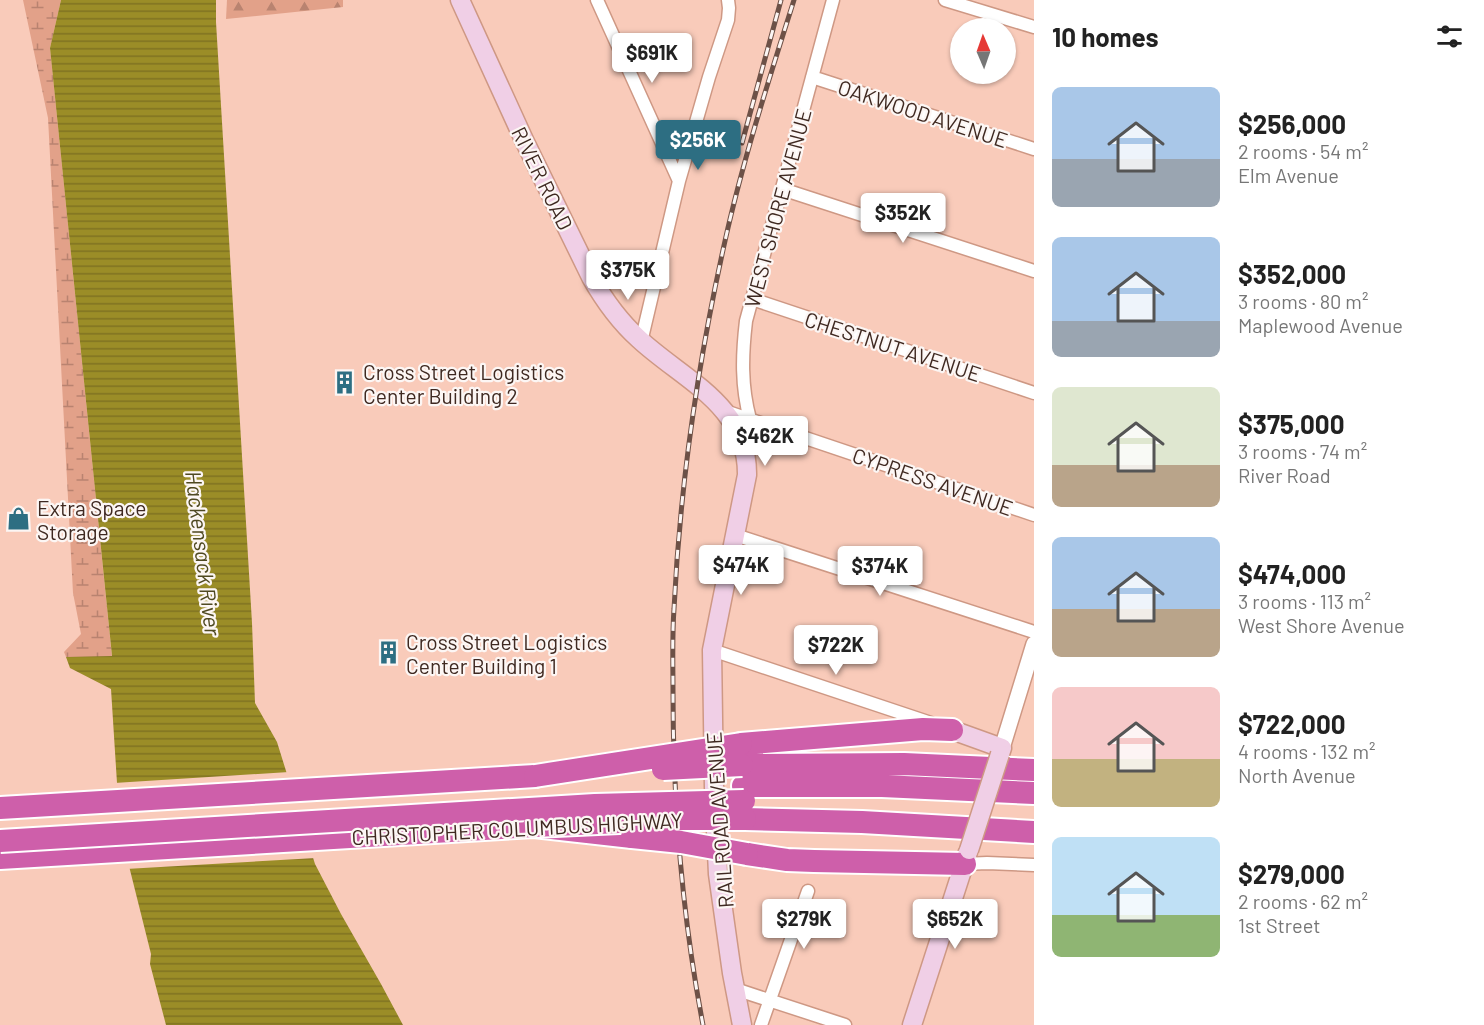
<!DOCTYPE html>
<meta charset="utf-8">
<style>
:root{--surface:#fff;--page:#f6f6f6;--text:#222;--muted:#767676;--accent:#2d6e82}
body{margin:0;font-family:Barlow,sans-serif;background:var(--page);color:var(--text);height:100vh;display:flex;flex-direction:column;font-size:22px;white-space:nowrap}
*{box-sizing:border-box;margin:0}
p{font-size:20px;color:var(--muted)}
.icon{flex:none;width:33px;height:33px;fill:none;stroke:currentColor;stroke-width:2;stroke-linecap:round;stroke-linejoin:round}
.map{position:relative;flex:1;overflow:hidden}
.drawer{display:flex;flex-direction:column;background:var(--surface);width:450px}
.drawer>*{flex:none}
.needle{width:39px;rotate:358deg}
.controls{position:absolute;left:950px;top:18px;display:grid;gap:12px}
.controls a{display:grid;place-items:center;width:66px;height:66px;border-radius:50%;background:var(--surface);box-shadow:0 2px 4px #0004;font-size:30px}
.price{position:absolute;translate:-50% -51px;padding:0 14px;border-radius:6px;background:#fff;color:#222;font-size:20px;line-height:39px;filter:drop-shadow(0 2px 3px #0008)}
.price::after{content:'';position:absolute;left:50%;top:36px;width:18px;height:14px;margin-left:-9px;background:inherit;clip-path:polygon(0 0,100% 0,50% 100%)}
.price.active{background:var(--accent);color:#fff}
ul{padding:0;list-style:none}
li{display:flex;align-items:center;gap:18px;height:150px;padding:0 18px}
li span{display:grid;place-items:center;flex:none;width:168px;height:120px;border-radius:9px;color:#555}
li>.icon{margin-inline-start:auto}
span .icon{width:72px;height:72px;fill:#fffc;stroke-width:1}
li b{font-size:26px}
h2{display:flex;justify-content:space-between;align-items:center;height:72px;padding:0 18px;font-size:26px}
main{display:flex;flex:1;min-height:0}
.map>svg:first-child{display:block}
</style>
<main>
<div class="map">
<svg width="1034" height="1025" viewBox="0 0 1034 1025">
<defs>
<pattern id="forest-firs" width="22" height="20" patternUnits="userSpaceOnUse" patternTransform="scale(1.5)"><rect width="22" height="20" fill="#e2a189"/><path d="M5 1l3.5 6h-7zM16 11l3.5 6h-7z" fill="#b98370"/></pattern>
<pattern id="wetland-marsh" width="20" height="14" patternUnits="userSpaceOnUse" patternTransform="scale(1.5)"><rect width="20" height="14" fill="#e2a189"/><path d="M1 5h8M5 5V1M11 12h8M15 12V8" fill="none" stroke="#b98370"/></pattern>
<pattern id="water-rules" width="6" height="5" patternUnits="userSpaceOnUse" patternTransform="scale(1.5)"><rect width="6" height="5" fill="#9b8d27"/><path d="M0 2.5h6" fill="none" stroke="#807321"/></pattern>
</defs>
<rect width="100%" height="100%" fill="#f9cbba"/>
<path fill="url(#forest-firs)" d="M227,0H343V7L226,19Z"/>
<path fill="url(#wetland-marsh)" d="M23,0H61L50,48L112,657H66L64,652L81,634L73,593L48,118Z"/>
<path fill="url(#water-rules)" d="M61,0H216V22L252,623L255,703L277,742L315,864L341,914L381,984L403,1025H166L150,964L151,954L120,830L111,689L70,668L66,657L112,656L50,48Z"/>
<path fill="#f9cbba" d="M289,772L316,858L126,869L117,830L114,783Z"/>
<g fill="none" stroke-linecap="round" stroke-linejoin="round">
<defs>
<path id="minor" d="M597,0L679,181
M945,0L1034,27
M812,77L1034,149
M782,189L1034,271
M752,299L1034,393
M641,342L679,181L709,77L728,20L729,8L728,0
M725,411L1034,515
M750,419C741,386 742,355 746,321L833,0
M735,535L1034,632
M712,650L931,723
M965,864L987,863L1034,865
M735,989L845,1025
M761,1025L808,891"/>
<path id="tertiary" d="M1002,748L1034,644"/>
<path id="secondary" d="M460,0L524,140L591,277C604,300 619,321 639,339C683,380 748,405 747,475L712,650L714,787L718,874L732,973L742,1025
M952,730L1002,748L1000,754
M912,1025L968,852"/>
<path id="motorway" d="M741,744L923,729L952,730
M742,765L904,764L1034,770
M743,786H882L1034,793
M0,808L535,776
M745,819L862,822L1034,832
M747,854L787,860L814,861L965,864
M0,858L534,826L632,837"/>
</defs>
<use href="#minor" stroke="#ce9884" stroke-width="15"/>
<use href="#tertiary" stroke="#ce9884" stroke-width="18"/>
<use href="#secondary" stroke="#ce9884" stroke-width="21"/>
<use href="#motorway" stroke="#fff" stroke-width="26"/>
<use href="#minor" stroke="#fff" stroke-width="12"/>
<use href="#tertiary" stroke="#fff" stroke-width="15"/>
<use href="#secondary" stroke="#f0cfe6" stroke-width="18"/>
<use href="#motorway" stroke="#ce5faa" stroke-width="22"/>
<defs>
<path id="rail" d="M742,143L781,0
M703,1025C682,915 673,804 673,692C673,664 672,636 674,609C680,485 698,362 725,241C743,160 769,79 794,0"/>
</defs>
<use href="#rail" stroke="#6d5147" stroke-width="5"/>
<use href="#rail" stroke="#fcf6f4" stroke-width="3" stroke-dasharray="9" stroke-linecap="butt"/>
<defs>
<path id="secondary-bridge" d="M969,850L1000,754"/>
<path id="motorway-bridge" d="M663,769L742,765
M535,776L741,744
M534,826L683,819H745
M632,837L681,842L747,854
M0,841L595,805L744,801"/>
</defs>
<use href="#secondary-bridge" stroke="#ce9884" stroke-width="21" stroke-linecap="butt"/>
<use href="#motorway-bridge" stroke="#fff" stroke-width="26" stroke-linecap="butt"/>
<use href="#secondary-bridge" stroke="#f0cfe6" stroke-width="18"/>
<use href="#motorway-bridge" stroke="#ce5faa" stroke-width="22"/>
</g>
<defs>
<symbol id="building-bare" viewBox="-9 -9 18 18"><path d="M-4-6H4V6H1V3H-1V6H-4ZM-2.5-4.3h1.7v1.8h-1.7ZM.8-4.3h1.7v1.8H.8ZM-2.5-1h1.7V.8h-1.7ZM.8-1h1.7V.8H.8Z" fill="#2d6e82" stroke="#fcf6f4" stroke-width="2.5" paint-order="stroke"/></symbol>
<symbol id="shop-bare" viewBox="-9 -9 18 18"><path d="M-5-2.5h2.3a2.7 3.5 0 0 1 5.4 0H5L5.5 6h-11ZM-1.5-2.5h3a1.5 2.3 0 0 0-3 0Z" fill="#2d6e82" stroke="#fcf6f4" stroke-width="2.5" paint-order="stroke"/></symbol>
</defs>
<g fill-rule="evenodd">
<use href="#building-bare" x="328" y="366" width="33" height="33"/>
<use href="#shop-bare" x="2" y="502" width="33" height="33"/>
<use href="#building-bare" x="372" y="636" width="33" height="33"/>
</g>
<g text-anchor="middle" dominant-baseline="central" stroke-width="4.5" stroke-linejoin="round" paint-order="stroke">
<g font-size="21" fill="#3f2921" stroke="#fcf6f4">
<text transform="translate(923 113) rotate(18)">OAKWOOD AVENUE</text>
<text transform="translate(543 178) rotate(64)">RIVER ROAD</text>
<text transform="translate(777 208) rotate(-75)">WEST SHORE AVENUE</text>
<text transform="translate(893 346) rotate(18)">CHESTNUT AVENUE</text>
<text transform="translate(933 481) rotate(19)">CYPRESS AVENUE</text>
<text transform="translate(719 820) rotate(-94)">RAILROAD AVENUE</text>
<text transform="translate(517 828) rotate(-3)">CHRISTOPHER COLUMBUS HIGHWAY</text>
</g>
<g font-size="21" fill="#3f2921" stroke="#fcf6f4" text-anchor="start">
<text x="363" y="371">Cross Street Logistics<tspan x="363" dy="24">Center Building 2</tspan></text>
<text x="37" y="507">Extra Space<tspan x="37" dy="24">Storage</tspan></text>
<text x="406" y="641">Cross Street Logistics<tspan x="406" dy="24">Center Building 1</tspan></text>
</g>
<g font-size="22" font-style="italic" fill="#4f4921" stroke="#fcf6f4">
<text transform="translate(204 553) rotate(83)">Hackensack River</text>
</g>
</g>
</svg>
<div class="controls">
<a><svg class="needle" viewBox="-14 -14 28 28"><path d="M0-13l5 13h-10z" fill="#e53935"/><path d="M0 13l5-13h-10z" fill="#767676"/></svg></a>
</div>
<b class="price" style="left:652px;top:84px">$691K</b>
<b class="price active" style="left:698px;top:171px">$256K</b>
<b class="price" style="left:903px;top:244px">$352K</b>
<b class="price" style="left:628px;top:301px">$375K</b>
<b class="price" style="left:765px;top:467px">$462K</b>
<b class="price" style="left:741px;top:596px">$474K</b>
<b class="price" style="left:880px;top:597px">$374K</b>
<b class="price" style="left:836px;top:676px">$722K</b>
<b class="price" style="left:804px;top:950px">$279K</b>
<b class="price" style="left:955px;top:950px">$652K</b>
</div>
<section class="drawer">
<h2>10 homes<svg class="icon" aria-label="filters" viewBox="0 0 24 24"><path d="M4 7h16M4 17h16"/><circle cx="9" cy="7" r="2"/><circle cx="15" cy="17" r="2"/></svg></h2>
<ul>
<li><span style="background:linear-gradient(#a9c7e8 60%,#9aa5b1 0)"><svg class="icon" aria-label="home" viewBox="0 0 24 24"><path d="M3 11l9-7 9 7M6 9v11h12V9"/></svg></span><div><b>$256,000</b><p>2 rooms · 54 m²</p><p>Elm Avenue</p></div></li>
<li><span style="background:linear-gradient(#a9c7e8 70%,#9aa5b1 0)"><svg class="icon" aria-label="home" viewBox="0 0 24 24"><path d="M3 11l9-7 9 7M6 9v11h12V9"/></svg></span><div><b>$352,000</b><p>3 rooms · 80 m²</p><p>Maplewood Avenue</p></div></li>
<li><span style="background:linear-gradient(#dfe7d0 65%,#b9a48a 0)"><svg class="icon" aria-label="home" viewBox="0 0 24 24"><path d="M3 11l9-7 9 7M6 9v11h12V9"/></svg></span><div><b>$375,000</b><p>3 rooms · 74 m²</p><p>River Road</p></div></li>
<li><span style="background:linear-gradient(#a9c7e8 60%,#b9a48a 0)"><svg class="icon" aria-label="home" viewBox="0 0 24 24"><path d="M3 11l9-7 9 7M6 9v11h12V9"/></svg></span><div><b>$474,000</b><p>3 rooms · 113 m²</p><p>West Shore Avenue</p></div></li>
<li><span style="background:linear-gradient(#f6c9c9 60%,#c2b280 0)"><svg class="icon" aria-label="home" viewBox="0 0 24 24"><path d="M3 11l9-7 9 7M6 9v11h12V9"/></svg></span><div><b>$722,000</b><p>4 rooms · 132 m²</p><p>North Avenue</p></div></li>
<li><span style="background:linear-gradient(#bfe0f5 65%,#8fb573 0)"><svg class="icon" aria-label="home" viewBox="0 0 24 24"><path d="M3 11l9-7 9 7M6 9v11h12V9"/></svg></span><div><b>$279,000</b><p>2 rooms · 62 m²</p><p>1st Street</p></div></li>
</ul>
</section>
</main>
